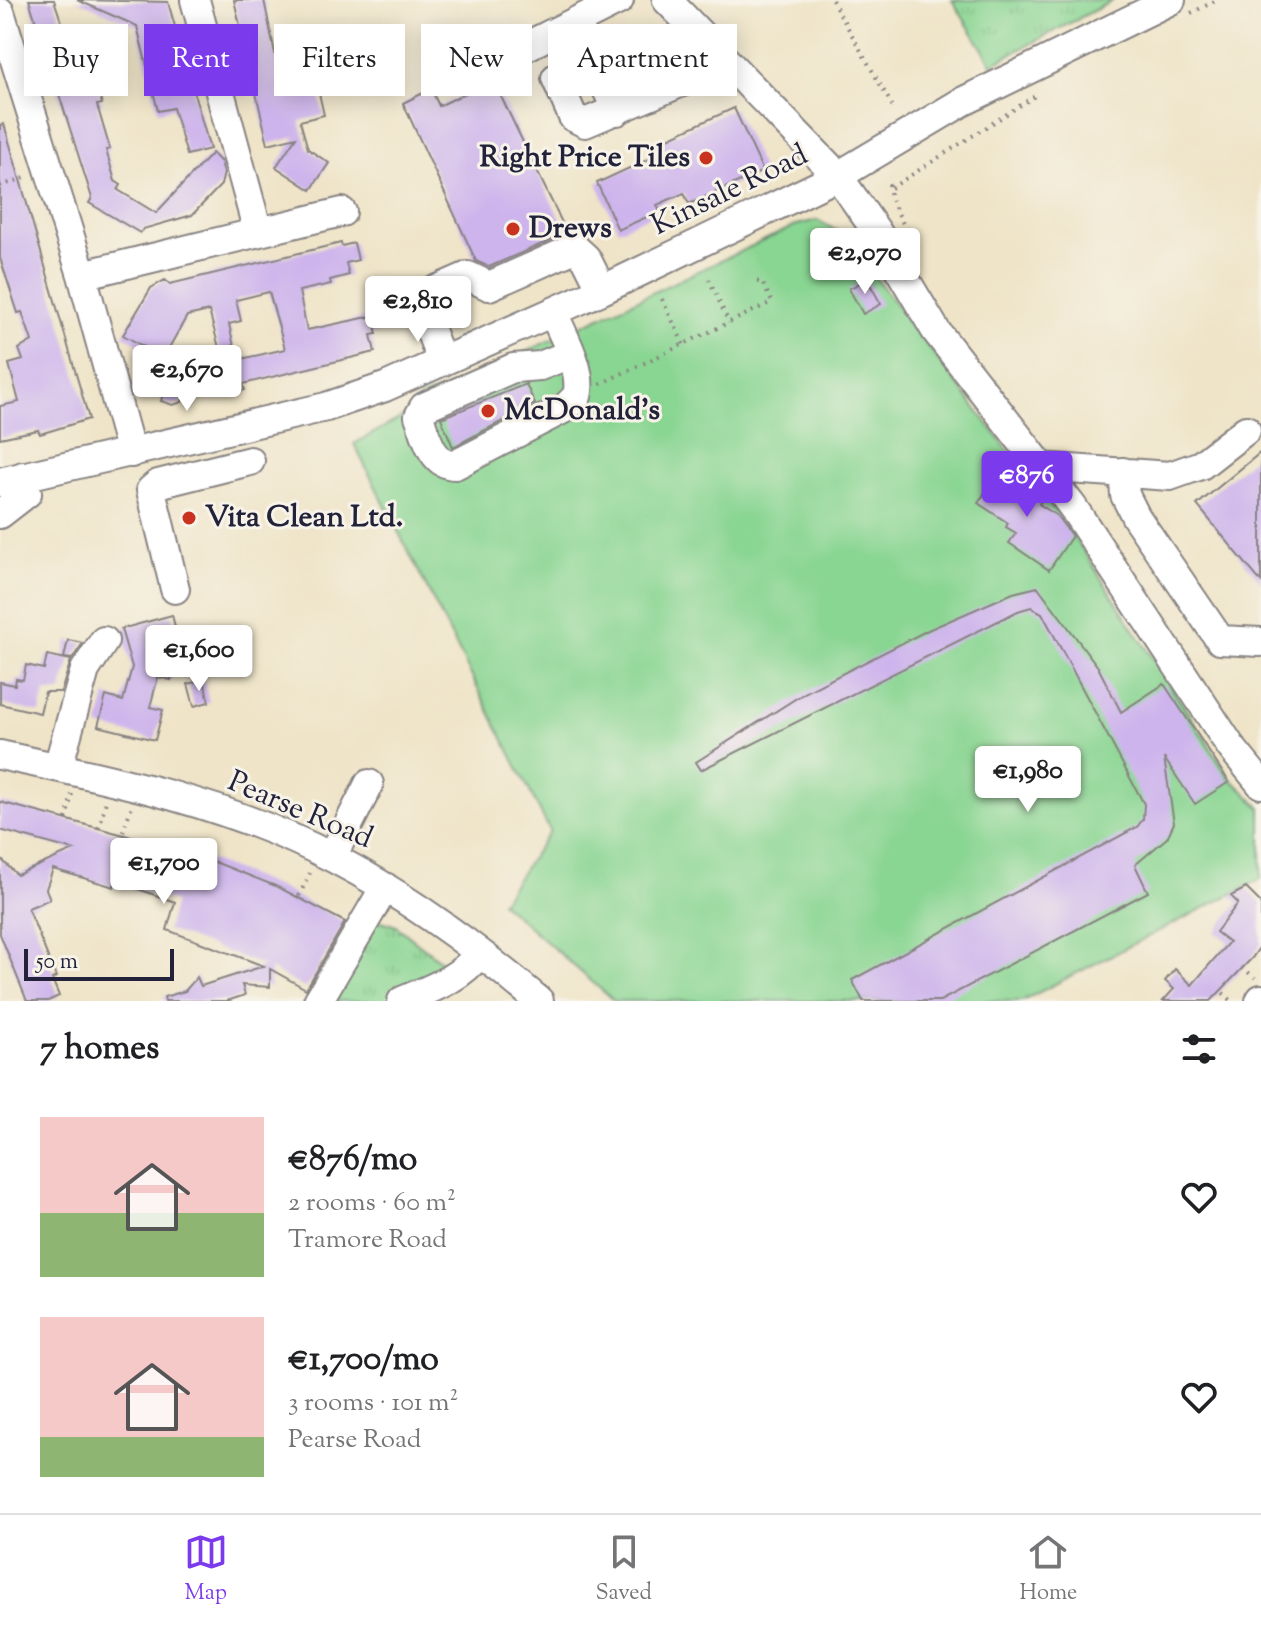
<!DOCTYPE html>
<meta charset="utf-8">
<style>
:root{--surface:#fff;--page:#f6f6f6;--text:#202124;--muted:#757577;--line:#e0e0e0;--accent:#7c3aed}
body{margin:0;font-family:"Sorts Mill Goudy",serif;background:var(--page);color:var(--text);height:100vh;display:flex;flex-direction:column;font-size:30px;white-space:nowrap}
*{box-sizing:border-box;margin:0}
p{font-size:26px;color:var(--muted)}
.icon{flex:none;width:44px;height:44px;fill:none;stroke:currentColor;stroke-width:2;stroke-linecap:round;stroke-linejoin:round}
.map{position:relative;height:1001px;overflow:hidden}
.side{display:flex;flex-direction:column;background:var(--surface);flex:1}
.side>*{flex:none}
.top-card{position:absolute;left:24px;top:24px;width:800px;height:72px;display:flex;gap:16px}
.scale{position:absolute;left:24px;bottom:20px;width:150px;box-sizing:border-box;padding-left:8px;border:4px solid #22223b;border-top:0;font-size:22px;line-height:28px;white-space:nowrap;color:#22223b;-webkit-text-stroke:6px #f7f3e8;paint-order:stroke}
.price{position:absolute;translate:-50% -68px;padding:0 18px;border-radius:8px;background:#fff;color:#222;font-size:26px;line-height:52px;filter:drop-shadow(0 2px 4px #0008)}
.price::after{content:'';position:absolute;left:50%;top:48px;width:24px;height:18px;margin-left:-12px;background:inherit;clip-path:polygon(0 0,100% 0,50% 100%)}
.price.active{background:var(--accent);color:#fff}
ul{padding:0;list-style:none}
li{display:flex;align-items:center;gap:24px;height:200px;padding:0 40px}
li span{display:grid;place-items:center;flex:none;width:224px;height:160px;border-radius:0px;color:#555}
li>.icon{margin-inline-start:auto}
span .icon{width:96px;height:96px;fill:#fffc;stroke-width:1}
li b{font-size:34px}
h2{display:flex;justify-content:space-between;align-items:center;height:96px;padding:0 40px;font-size:34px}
.pill{padding:0 28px;border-radius:0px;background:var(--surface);box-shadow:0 4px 20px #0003;font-size:28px;line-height:72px}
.pill.active{background:var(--accent);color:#fff}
.tabs{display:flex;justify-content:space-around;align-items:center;height:112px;border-top:2px solid var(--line);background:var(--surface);font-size:22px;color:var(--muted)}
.tabs a{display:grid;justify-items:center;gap:4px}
.tabs .active{color:var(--accent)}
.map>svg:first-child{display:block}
</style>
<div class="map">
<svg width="1261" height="1001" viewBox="0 0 1261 1001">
<defs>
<pattern id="grass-tufts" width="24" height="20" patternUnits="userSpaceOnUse" patternTransform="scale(2)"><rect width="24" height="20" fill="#89d592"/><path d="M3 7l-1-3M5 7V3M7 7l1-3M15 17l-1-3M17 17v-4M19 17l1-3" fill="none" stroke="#76b77f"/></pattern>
</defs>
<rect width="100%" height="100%" fill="#f7f3e8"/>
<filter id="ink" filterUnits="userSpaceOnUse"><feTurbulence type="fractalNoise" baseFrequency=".0125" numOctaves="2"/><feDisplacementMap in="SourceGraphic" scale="16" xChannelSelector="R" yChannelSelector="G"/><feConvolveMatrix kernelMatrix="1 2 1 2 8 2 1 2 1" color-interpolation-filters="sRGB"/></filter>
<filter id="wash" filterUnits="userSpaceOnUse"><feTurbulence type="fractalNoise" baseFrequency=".006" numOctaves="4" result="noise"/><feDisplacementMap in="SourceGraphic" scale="32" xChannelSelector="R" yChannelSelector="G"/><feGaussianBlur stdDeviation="1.8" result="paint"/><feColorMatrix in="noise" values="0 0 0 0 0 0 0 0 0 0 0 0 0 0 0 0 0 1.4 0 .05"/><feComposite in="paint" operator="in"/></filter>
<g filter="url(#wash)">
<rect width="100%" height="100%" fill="#efe4c8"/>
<path fill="url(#grass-tufts)" stroke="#567c66" stroke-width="2" d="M952,0H1114L992,64Z
M382,921L396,926L447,966L389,1001H324L374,923Z"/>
<path fill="#89d592" stroke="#567c66" stroke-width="2" d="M817,220L841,233L1074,536L1230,778L1261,808V879L1022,1001H614L501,902L550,831L354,444L404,416L421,396L448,388L797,225Z"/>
<g id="blocks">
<path fill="#cdb4ec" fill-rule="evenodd" d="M29,0H54L70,47L85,43L102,104L97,105L110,149L106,150L115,181L121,185L118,190L156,213L212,153L221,162L224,173L221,185L192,215L143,229L140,233L89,203L92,198Z
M77,0L168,2L210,149L187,155L173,108L158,111L137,26Z
M234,0H264L276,58L309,50L324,115L300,121L308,149L329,163L311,190L276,167L296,137L268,144Z
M493,80L567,233L489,267L476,261L403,103L431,89L439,106Z
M734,108L763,171L689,204L684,193L657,205L660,211L618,230L597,183L664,152L659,142Z
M4,124L89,419L40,434L38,430L0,438V406L19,402L9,364L23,360L19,349L32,341L22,312L18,313L0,258V125Z
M341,243L342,246L354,243L358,260L346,263L349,275L330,280L331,284L299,291L307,330L373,316L377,334L371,335L375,352L243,384L245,390L231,393L230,387L184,396L182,402L173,405L161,401L164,391L144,384L155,353L123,335L151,288L165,280L170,284ZM269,292L285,349L237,360L229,324L241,321L236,300ZM209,311L221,355L190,362L166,353L187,316Z
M867,279L881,304L863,314L849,289Z
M526,384L535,404L453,447L441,418Z
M1261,452V582L1197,505Z
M1001,469L1043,498L1039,504L1057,516L1072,536L1049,570L1009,543L1016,533L1006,527L1008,523L978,503Z
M1038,587L1098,667L1121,712L1164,684L1229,782L1195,804L1164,758L1174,823L1167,838L1135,865L1148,892L940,1001H863L852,980L1137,827L1143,819L1144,804L1042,613L1031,607L1018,611L701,770L696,762L806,692L928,630L1013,593Z
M172,615L180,646L171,680L158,677L150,707L163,710L155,740L98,726L106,696L123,701L132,667L121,629Z
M68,640L83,643L72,659L64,658Z
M47,655L71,660L61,692H45L40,713L0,704V682L15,685L16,679L23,680L26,665L44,669Z
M204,680L209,702L194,706L188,684Z
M0,802L192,853L278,887L345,922L306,989L270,969V987L242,985L245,995L227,1001H165L164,997L185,991L197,977L201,986L264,966L167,930L175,902L115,881L114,887L53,869L46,889L50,899L28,908L56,977L52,979L59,996L48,1001H27L0,934V858L17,875L74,850L0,830Z
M1246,888L1261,903V945L1252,958L1211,1001H1163L1174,989L1165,981L1175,969L1192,985L1229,942L1216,932L1238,903L1231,896Z"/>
</g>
</g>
<g filter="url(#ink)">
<use href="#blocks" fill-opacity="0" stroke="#888382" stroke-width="2"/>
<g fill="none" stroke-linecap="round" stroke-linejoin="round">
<defs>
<path id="minor" d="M195,0L258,232
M667,0L838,176L877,232L936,331L1072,506L1231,747L1261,784
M0,12L82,275L131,453
M576,23L617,111
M499,60L619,0
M556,78L573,117L585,123L694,77L717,54
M82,275L342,212
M553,312C563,336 584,371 577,396L565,408L455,465C431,465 426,434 419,416L424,407L513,368L540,366L570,354
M442,362L418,298L468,276L489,286L575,248L586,258L602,290
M1041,467L1170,476L1201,465L1246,430
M1123,472L1125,495L1136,517L1220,640L1261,642
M0,482L326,407L385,387L602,290L838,176L962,102L1171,0
M0,514L27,493L23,476
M175,589L151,490L158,484L250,461
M0,755C113,779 232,804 335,859C408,897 476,947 539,1001
M58,767L85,670L104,641
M332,857L369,784
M318,1001L385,887
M402,1001C430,989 460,979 479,954
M1260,1001L1261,999"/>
</defs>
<use href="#minor" stroke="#888382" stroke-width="32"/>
<path stroke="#888382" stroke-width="4" stroke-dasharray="2 6" stroke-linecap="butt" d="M832,0L893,107
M1191,13L1217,0
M889,184L891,199L906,230
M0,186L28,177
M891,188L1038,94
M709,279L729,323
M662,299L684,345
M600,384L772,302L762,282L752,281
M66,819L72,794
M99,828L106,801
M123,832L131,808
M299,896L310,873
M1242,967L1255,978
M1223,993L1232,1001"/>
<use href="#minor" stroke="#fff" stroke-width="28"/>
</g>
</g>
<g fill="#c8321e" stroke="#f7f3e8" stroke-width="3">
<circle cx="706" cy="158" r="8"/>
<circle cx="513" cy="229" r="8"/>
<circle cx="488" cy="411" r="8"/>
<circle cx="189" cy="518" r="8"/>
</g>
<g text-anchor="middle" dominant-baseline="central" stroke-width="6" stroke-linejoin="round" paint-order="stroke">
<g font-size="30" font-weight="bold" fill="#22223b" stroke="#f7f3e8" text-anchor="start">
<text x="690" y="158" text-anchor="end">Right Price Tiles</text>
<text x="529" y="229">Drews</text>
<text x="504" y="411">McDonald's</text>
<text x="205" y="518">Vita Clean Ltd.</text>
</g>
<g font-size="30" fill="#22223b" stroke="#f7f3e8">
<text transform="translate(730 191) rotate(-26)">Kinsale Road</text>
<text transform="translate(300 811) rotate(23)">Pearse Road</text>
</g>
</g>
</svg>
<div class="scale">50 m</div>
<b class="price" style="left:865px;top:296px">€2,070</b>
<b class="price" style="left:418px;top:344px">€2,810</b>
<b class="price" style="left:187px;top:413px">€2,670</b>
<b class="price active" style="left:1027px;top:519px">€876</b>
<b class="price" style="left:199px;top:693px">€1,600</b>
<b class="price" style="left:1028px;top:814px">€1,980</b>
<b class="price" style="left:164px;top:906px">€1,700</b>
<div class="top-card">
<a class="pill">Buy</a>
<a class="pill active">Rent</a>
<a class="pill">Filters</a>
<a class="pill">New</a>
<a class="pill">Apartment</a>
</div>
</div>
<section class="side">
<h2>7 homes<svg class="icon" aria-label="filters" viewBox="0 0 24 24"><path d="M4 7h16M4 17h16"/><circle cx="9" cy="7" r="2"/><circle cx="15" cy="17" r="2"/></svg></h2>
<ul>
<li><span style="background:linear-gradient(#f6c9c9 60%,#8fb573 0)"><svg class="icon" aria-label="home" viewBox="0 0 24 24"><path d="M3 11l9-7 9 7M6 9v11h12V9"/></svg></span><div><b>€876/mo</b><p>2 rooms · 60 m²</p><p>Tramore Road</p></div><svg class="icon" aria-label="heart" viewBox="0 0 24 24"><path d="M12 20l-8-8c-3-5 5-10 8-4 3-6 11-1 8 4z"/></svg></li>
<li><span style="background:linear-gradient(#f6c9c9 75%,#8fb573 0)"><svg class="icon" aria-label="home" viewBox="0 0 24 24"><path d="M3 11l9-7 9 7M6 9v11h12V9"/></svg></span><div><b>€1,700/mo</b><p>3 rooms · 101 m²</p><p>Pearse Road</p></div><svg class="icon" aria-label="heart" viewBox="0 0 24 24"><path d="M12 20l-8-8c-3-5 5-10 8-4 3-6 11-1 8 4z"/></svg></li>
</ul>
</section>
<nav class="tabs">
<a class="active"><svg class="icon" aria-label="map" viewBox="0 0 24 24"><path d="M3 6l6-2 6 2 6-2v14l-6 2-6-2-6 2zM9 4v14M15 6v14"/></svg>Map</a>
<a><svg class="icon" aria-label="saved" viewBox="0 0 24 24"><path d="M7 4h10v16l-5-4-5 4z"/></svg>Saved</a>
<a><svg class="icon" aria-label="home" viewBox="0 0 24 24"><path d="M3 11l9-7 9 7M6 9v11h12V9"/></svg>Home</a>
</nav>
